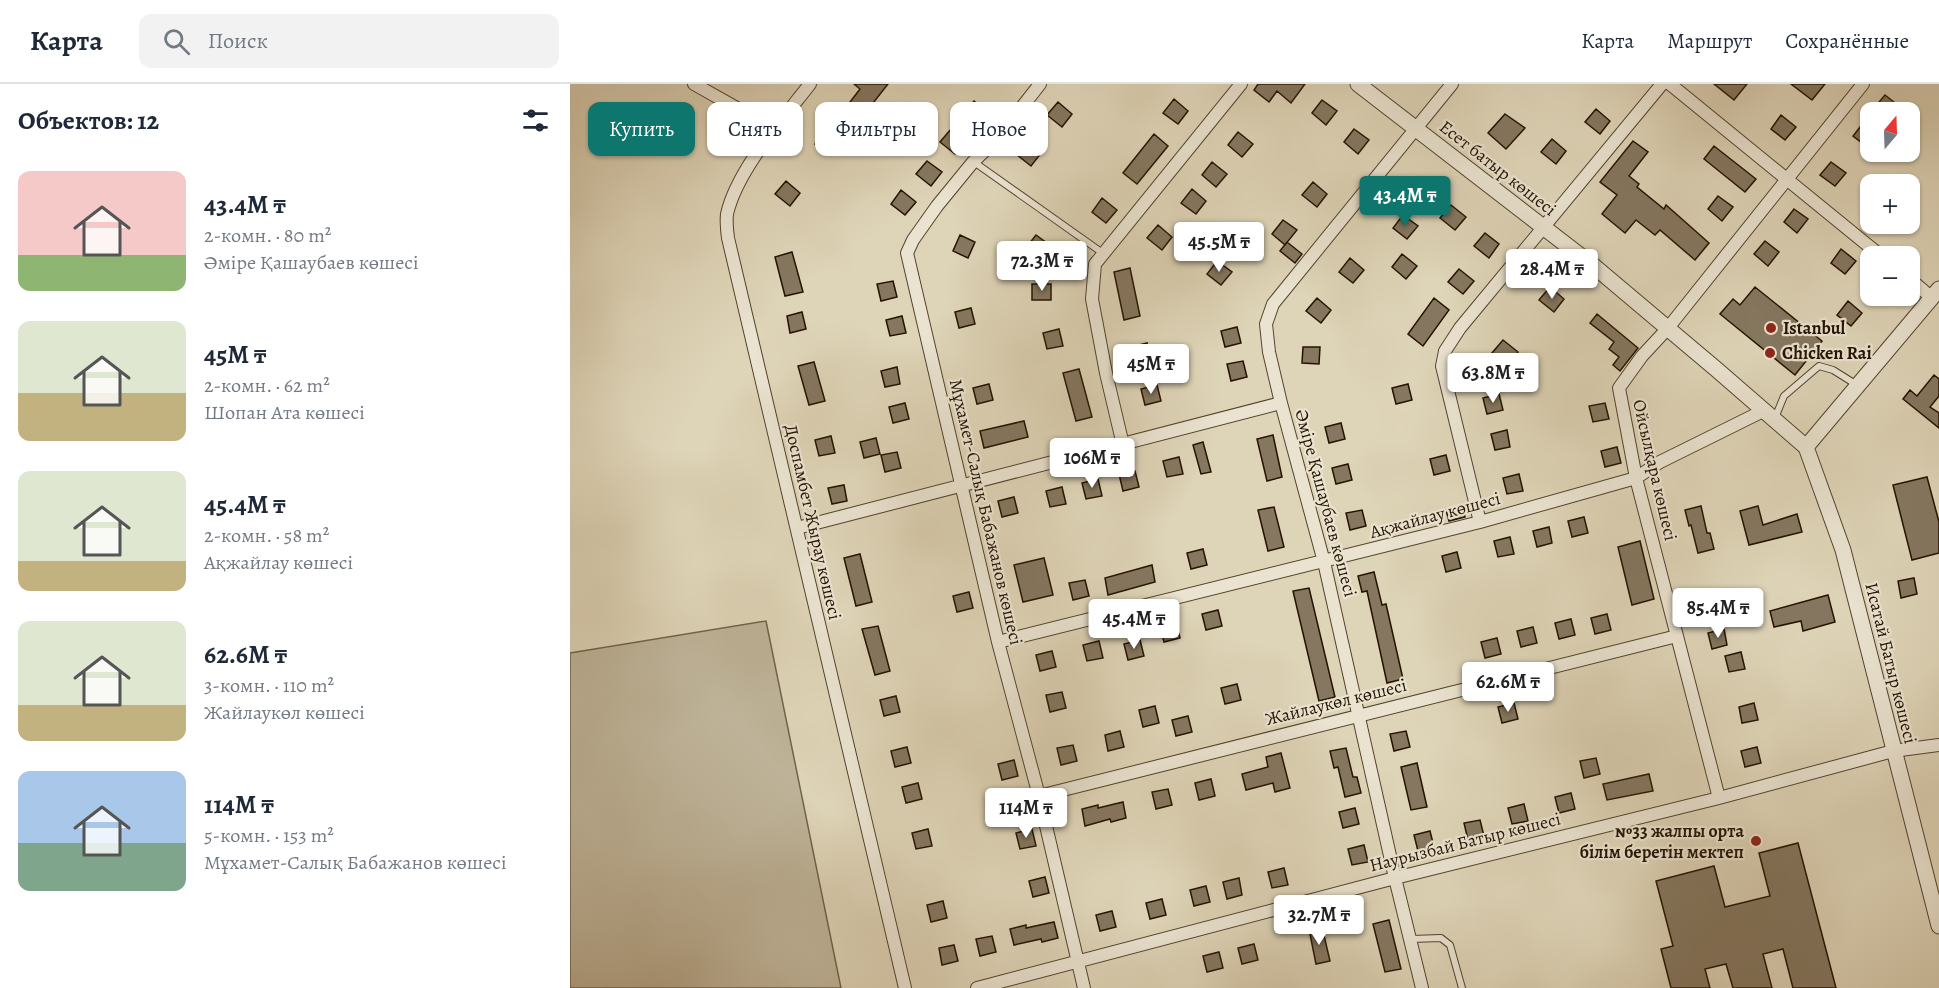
<!DOCTYPE html>
<html lang="ru">
<meta charset="utf-8">
<style>
:root{--surface:#fff;--page:#f2f2f3;--text:#1f2937;--muted:#747a83;--line:#e0e1e3;--accent:#0f766e}
body{margin:0;font-family:Alegreya,serif;background:var(--page);color:var(--text);height:100vh;display:flex;flex-direction:column;font-size:22px;white-space:nowrap}
*{box-sizing:border-box;margin:0}
p{font-size:20px;color:var(--muted)}
.icon{flex:none;width:33px;height:33px;fill:none;stroke:currentColor;stroke-width:2;stroke-linecap:round;stroke-linejoin:round}
.map{position:relative;flex:1;overflow:hidden}
.sheet{display:flex;flex-direction:column;background:var(--surface);width:570px}
.sheet>*{flex:none}
.top-card{position:absolute;left:18px;top:18px;width:570px;height:54px;display:flex;gap:12px}
.needle{width:39px;rotate:19deg}
.buttons{position:absolute;left:1290px;top:18px;display:grid;gap:12px}
.buttons a{display:grid;place-items:center;width:60px;height:60px;border-radius:12px;background:var(--surface);box-shadow:0 2px 4px #0004;font-size:30px}
.price{position:absolute;translate:-50% -51px;padding:0 14px;border-radius:6px;background:#fff;color:#222;font-size:20px;line-height:39px;filter:drop-shadow(0 2px 3px #0008)}
.price::after{content:'';position:absolute;left:50%;top:36px;width:18px;height:14px;margin-left:-9px;background:inherit;clip-path:polygon(0 0,100% 0,50% 100%)}
.price.current{background:var(--accent);color:#fff}
ul{padding:0;list-style:none}
li{display:flex;align-items:center;gap:18px;height:150px;padding:0 18px}
li span{display:grid;place-items:center;flex:none;width:168px;height:120px;border-radius:12px;color:#555}
li>.icon{margin-inline-start:auto}
span .icon{width:72px;height:72px;fill:#fffc;stroke-width:1}
li b{font-size:26px}
h2{display:flex;justify-content:space-between;align-items:center;height:72px;padding:0 18px;font-size:26px}
.tag{padding:0 21px;border-radius:12px;background:var(--surface);box-shadow:0 2px 4px #0004;font-size:21px;line-height:54px}
.tag.current{background:var(--accent);color:#fff}
header{display:flex;align-items:center;gap:36px;box-sizing:border-box;height:84px;padding:0 30px;background:var(--surface);border-bottom:2px solid var(--line)}
header strong{font-size:28px}
nav{display:flex;gap:33px;margin-inline-start:auto;font-size:21px}
.search{width:420px;height:54px;background:var(--page);display:flex;align-items:center;gap:15px;box-sizing:border-box;padding:0 21px;border-radius:12px;color:var(--muted);font-size:22px}
main{display:flex;flex:1;min-height:0}
.map>svg:first-child{display:block}
</style>
<header>
<strong>Карта</strong>
<div class="search"><svg class="icon" aria-label="search" viewBox="0 0 24 24"><circle cx="10" cy="10" r="6"/><path d="M15 15l6 6"/></svg>Поиск</div>
<nav><a>Карта</a><a>Маршрут</a><a>Сохранённые</a></nav>
</header>
<main>
<section class="sheet">
<h2>Объектов: 12<svg class="icon" aria-label="filters" viewBox="0 0 24 24"><path d="M4 7h16M4 17h16"/><circle cx="9" cy="7" r="2"/><circle cx="15" cy="17" r="2"/></svg></h2>
<ul>
<li><span style="background:linear-gradient(#f6c9c9 70%,#8fb573 0)"><svg class="icon" aria-label="home" viewBox="0 0 24 24"><path d="M3 11l9-7 9 7M6 9v11h12V9"/></svg></span><div><b>43.4M ₸</b><p>2-комн. · 80 m²</p><p>Әміре Қашаубаев көшесі</p></div></li>
<li><span style="background:linear-gradient(#dfe7d0 60%,#c2b280 0)"><svg class="icon" aria-label="home" viewBox="0 0 24 24"><path d="M3 11l9-7 9 7M6 9v11h12V9"/></svg></span><div><b>45M ₸</b><p>2-комн. · 62 m²</p><p>Шопан Ата көшесі</p></div></li>
<li><span style="background:linear-gradient(#dfe7d0 75%,#c2b280 0)"><svg class="icon" aria-label="home" viewBox="0 0 24 24"><path d="M3 11l9-7 9 7M6 9v11h12V9"/></svg></span><div><b>45.4M ₸</b><p>2-комн. · 58 m²</p><p>Ақжайлау көшесі</p></div></li>
<li><span style="background:linear-gradient(#dfe7d0 70%,#c2b280 0)"><svg class="icon" aria-label="home" viewBox="0 0 24 24"><path d="M3 11l9-7 9 7M6 9v11h12V9"/></svg></span><div><b>62.6M ₸</b><p>3-комн. · 110 m²</p><p>Жайлаукөл көшесі</p></div></li>
<li><span style="background:linear-gradient(#a9c7e8 60%,#7fa58c 0)"><svg class="icon" aria-label="home" viewBox="0 0 24 24"><path d="M3 11l9-7 9 7M6 9v11h12V9"/></svg></span><div><b>114M ₸</b><p>5-комн. · 153 m²</p><p>Мұхамет-Салық Бабажанов көшесі</p></div></li>
</ul>
</section>
<div class="map">
<svg width="1369" height="904" viewBox="0 0 1369 904">
<rect width="100%" height="100%" fill="#ded4b7"/>
<filter id="stains"><feTurbulence type="fractalNoise" baseFrequency=".00333" numOctaves="4"/><feColorMatrix values="0 0 0 0 .2 0 0 0 0 .09 0 0 0 0 .02 0 0 0 .5 -.17"/></filter>
<radialGradient id="worn" r=".72"><stop offset=".6" stop-color="#630" stop-opacity="0"/><stop offset="1" stop-color="#630" stop-opacity=".3"/></radialGradient>
<path fill="#beb398" stroke="#71634c" stroke-width="1.5" d="M196,537L271,904H0V569Z"/>
<path fill="#857760" stroke="#241301" stroke-width="1.5" d="M284,0H318L285,42L271,30L290,5Z
M688,0H735L721,19L707,7L699,18L684,6Z
M1144,0H1177L1164,16Z
M1221,0H1255L1242,16Z
M1315,11L1329,22L1324,28H1310L1304,24Z
M604,15L618,27L608,40L593,29Z
M752,16L767,27L756,41L742,29Z
M404,17L419,29L408,42L393,31Z
M488,18L502,30L492,43L477,31Z
M1026,25L1040,37L1030,50L1015,38Z
M935,30L955,44L936,65L918,49Z
M1211,31L1226,43L1215,56L1201,45Z
M1294,38L1300,44V65L1283,52Z
M381,45L396,57L385,70L370,58Z
M784,45L799,56L788,70L774,58Z
M256,46L270,58L260,71L245,60Z
M668,48L683,60L672,73L658,61Z
M584,50L598,62L567,100L553,89Z
M982,55L996,67L986,80L971,68Z
M457,57L472,68L461,82L446,70Z
M1063,57L1078,68L1059,92L1069,100L1067,103L1094,125L1096,121L1139,159L1125,176L1090,146L1085,151L1066,136L1055,149L1032,130L1047,111L1030,98Z
M1144,62L1186,95L1175,108L1134,75Z
M357,77L372,88L361,102L346,90Z
M642,78L657,90L646,103L632,91Z
M1261,78L1276,89L1265,102L1250,91Z
M846,93L861,105L850,118L835,106Z
M216,97L230,109L220,122L205,110Z
M743,98L757,110L747,123L732,111Z
M622,105L636,117L626,130L611,119Z
M331,106L346,118L335,131L321,120Z
M1148,112L1163,123L1152,137L1138,125Z
M532,114L547,126L536,139L522,128Z
M881,121L896,133L885,146L870,134Z
M1224,125L1238,135L1227,149L1214,138Z
M833,131L848,142L837,155L823,144Z
M713,136L727,146L715,161L702,150Z
M588,141L602,153L592,166L577,154Z
M672,147L687,158L676,172L661,160Z
M915,149L929,160L919,174L904,162Z
M390,151L405,158L398,174L383,167Z
M466,151L481,162L470,176L455,165Z
M1195,157L1209,168L1198,182L1184,170Z
M717,158L732,170L725,179L710,167Z
M1271,165L1286,177L1275,190L1261,179Z
M222,168L233,208L215,212L205,173Z
M832,170L847,182L836,195L822,183Z
M780,174L794,186L783,199L769,188Z
M647,177L662,188L651,201L637,190Z
M560,184L570,232L554,236L544,188Z
M889,185L904,197L893,210L878,198Z
M323,197L327,213L311,217L307,200Z
M462,200H481V216H462Z
M980,203L994,215L984,228L969,216Z
M1185,203L1252,257L1225,291L1150,230L1163,215L1170,221Z
M747,214L761,226L751,239L736,227Z
M864,214L879,226L853,262L838,250Z
M1278,217L1292,229L1281,242L1267,231Z
M401,224L405,240L389,244L385,228Z
M232,228L236,245L220,249L217,232Z
M1027,230L1068,264L1050,287L1043,281L1049,273L1039,265L1044,258L1020,239Z
M332,232L336,249L320,252L316,236Z
M667,243L671,259L655,263L651,247Z
M489,245L493,262L477,265L473,249Z
M933,256L948,268L937,281L922,269Z
M577,259L581,275L565,279L561,263Z
M733,263H750L749,280L732,279Z
M673,277L677,293L661,297L657,280Z
M244,278L255,317L239,321L228,282Z
M327,283L330,300L315,303L311,287Z
M509,285L522,333L506,337L493,289Z
M1364,291L1369,295V312L1360,323L1369,329V344L1333,315L1340,306L1347,312Z
M419,300L423,316L407,320L403,304Z
M838,300L842,316L826,320L822,304Z
M587,301L591,317L575,321L571,305Z
M929,310L933,326L917,330L913,314Z
M335,319L339,335L323,339L319,323Z
M1035,319L1039,335L1023,338L1019,322Z
M454,337L458,353L414,364L410,347Z
M771,339L775,355L759,359L755,343Z
M937,346L940,363L925,366L921,350Z
M703,351L712,393L697,397L687,355Z
M261,352L265,369L249,372L245,356Z
M306,354L310,370L294,374L290,358Z
M633,358L641,388L631,390L623,361Z
M1047,363L1051,379L1035,383L1031,367Z
M327,368L331,384L315,388L311,371Z
M876,371L880,387L864,391L860,375Z
M609,373L613,390L597,393L593,377Z
M778,380L782,396L766,400L762,384Z
M565,387L569,403L553,407L549,390Z
M949,390L953,407L937,410L933,394Z
M1357,393L1369,438V469L1342,476L1323,401Z
M528,395L532,412L516,415L512,399Z
M274,401L277,417L262,420L258,404Z
M492,403L496,420L480,423L476,407Z
M444,413L448,429L432,433L428,417Z
M1131,422L1137,449H1140L1144,465L1128,469L1121,441L1119,442L1115,426Z
M1188,422L1193,441L1227,430L1232,448L1179,461L1170,427Z
M704,423L714,463L698,467L688,426Z
M892,423L895,433L879,437L876,426Z
M792,426L796,442L780,446L776,429Z
M1014,433L1018,449L1002,453L998,437Z
M979,443L982,459L967,463L963,447Z
M940,453L944,470L928,473L924,457Z
M1070,457L1084,515L1062,521L1048,463Z
M633,465L637,481L621,485L617,469Z
M887,468L891,484L876,488L872,472Z
M290,470L302,518L286,522L274,474Z
M474,474L483,511L453,518L444,481Z
M582,481L585,498L538,511L535,494Z
M804,488L812,521L816,520L833,595L817,599L797,507L792,508L788,492Z
M1344,494L1347,510L1331,514L1328,497Z
M515,496L519,512L503,516L499,499Z
M739,504L765,613L749,617L723,507Z
M399,508L403,524L387,528L383,512Z
M1258,511L1265,538L1233,547L1231,537L1204,543L1200,527Z
M648,526L652,542L636,546L632,530Z
M1037,530L1041,546L1025,550L1021,534Z
M1001,535L1005,551L989,555L985,539Z
M606,538L610,554L594,558L590,542Z
M308,542L320,587L305,591L292,545Z
M963,543L967,559L951,563L947,547Z
M1154,545L1157,561L1142,565L1138,549Z
M927,554L931,570L915,574L911,558Z
M570,556L574,572L558,576L554,560Z
M529,557L533,574L517,577L513,561Z
M482,567L486,583L470,587L466,571Z
M1171,568L1175,585L1159,588L1155,572Z
M667,600L671,616L655,620L651,604Z
M492,608L496,624L480,628L476,611Z
M326,612L330,628L314,632L310,616Z
M944,619L948,635L932,639L928,623Z
M1184,619L1188,636L1172,639L1169,623Z
M585,622L589,639L573,643L569,626Z
M618,632L622,648L606,652L602,636Z
M550,647L554,663L538,667L535,651Z
M836,647L840,663L824,667L820,650Z
M503,661L507,677L491,681L487,664Z
M337,663L341,679L325,683L321,667Z
M1187,663L1191,679L1175,683L1171,667Z
M776,664L783,693H787L791,709L775,713L768,683L764,684L760,667Z
M711,669L720,704L705,708L703,699L676,706L672,690L698,683L696,673Z
M1026,674L1030,690L1014,694L1010,677Z
M444,676L448,692L432,696L428,680Z
M847,679L857,723L841,726L831,683Z
M1079,690L1083,707L1037,716L1033,700Z
M641,695L645,712L629,716L625,699Z
M348,699L352,715L336,719L332,703Z
M598,705L602,721L586,725L582,708Z
M1001,709L1005,725L989,729L985,713Z
M553,718L556,734L541,738L540,735L515,742L512,725L528,721V724Z
M954,720L958,737L942,740L938,724Z
M785,724L789,740L773,744L769,728Z
M910,736L914,752L898,756L894,739Z
M358,745L362,762L346,765L342,749Z
M462,745L466,762L450,765L446,749Z
M860,747L864,763L848,767L844,751Z
M1228,759L1266,904H1223L1213,865L1193,870L1202,904H1163L1156,880L1135,885L1140,904H1101L1091,865L1103,862L1086,797L1144,782L1155,823L1200,812L1189,769Z
M794,761L798,778L782,781L778,765Z
M714,784L718,801L702,804L698,788Z
M475,793L479,809L463,813L459,797Z
M669,794L672,811L657,815L653,798Z
M636,802L640,818L624,822L620,806Z
M592,815L596,831L580,835L576,819Z
M373,817L377,834L361,838L357,821Z
M542,827L546,843L530,847L526,831Z
M819,836L831,885L815,888L803,840Z
M484,838L488,854L472,858L471,855L444,861L440,845L456,841V844Z
M752,843L760,877L746,880L739,845Z
M422,852L426,868L410,872L406,855Z
M684,860L688,876L672,880L668,864Z
M384,861L388,877L372,881L369,864Z
M649,868L653,884L637,888L633,872Z"/>
<g fill="none" stroke-linecap="round" stroke-linejoin="round">
<defs>
<path id="service" d="M404,78L534,170
M1205,334L1214,312L1249,282L1263,286L1287,301
M841,855L871,854L880,861L892,904"/>
<path id="minor" d="M124,0L204,45
M240,0C212,36 167,86 157,130C156,138 157,146 158,154L335,904
M470,0L427,55L403,78L367,122L343,156L337,169L428,558L469,712L514,904
M1100,0L1311,172
M1340,195L1362,214
M553,361L536,289L522,215L525,180L671,0
M910,438L872,282L875,267L890,244L1092,0
M227,444L711,319
M428,558L910,438L1066,394L1090,378L1193,327
M469,712L1107,552
M1149,714L1066,394L1049,304L1072,272L1098,244L1293,0
M407,904L825,794L1149,714L1323,667L1369,661
M852,904L825,794L754,478L711,319L699,268L696,240L703,220L882,0"/>
<path id="tertiary" d="M788,0L1025,183L1146,285L1236,363L1273,466L1369,842
M1236,363L1369,205"/>
</defs>
<use href="#service" stroke="#52432e" stroke-width="8"/>
<use href="#minor" stroke="#52432e" stroke-width="14"/>
<use href="#tertiary" stroke="#52432e" stroke-width="17"/>
<use href="#service" stroke="#eae3d0" stroke-width="6"/>
<use href="#minor" stroke="#eae3d0" stroke-width="12"/>
<use href="#tertiary" stroke="#eae3d0" stroke-width="15"/>
</g>
<g fill="#8f2418" stroke="#eae3d0" stroke-width="2">
<circle cx="1201" cy="244" r="6"/>
<circle cx="1200" cy="269" r="6"/>
<circle cx="1186" cy="757" r="6"/>
</g>
<g text-anchor="middle" dominant-baseline="central" stroke-width="4.5" stroke-linejoin="round" paint-order="stroke">
<g font-size="18" fill="#241301" stroke="#eae3d0">
<text transform="translate(928 84) rotate(38)">Есет батыр көшесі</text>
<text transform="translate(1085 386) rotate(77)">Ойсылқара көшесі</text>
<text transform="translate(756 419) rotate(75)">Әміре Қашаубаев көшесі</text>
<text transform="translate(416 428) rotate(77)">Мұхамет-Салық Бабажанов көшесі</text>
<text transform="translate(865 431) rotate(-15)">Ақжайлау көшесі</text>
<text transform="translate(243 438) rotate(77)">Доспамбет Жырау көшесі</text>
<text transform="translate(1321 579) rotate(76)">Исатай Батыр көшесі</text>
<text transform="translate(766 618) rotate(-14)">Жайлаукөл көшесі</text>
<text transform="translate(895 758) rotate(-14)">Наурызбай Батыр көшесі</text>
</g>
<g font-size="18" font-weight="bold" fill="#241301" stroke="#eae3d0" text-anchor="start">
<text x="1213" y="244">Istanbul</text>
<text x="1212" y="269">Chicken Rai</text>
<text x="1174" y="747" text-anchor="end">№33 жалпы орта<tspan x="1174" dy="21">білім беретін мектеп</tspan></text>
</g>
</g>
<rect width="100%" height="100%" filter="url(#stains)"/>
<rect width="100%" height="100%" fill="url(#worn)"/>
</svg>
<div class="buttons">
<a><svg class="needle" viewBox="-14 -14 28 28"><path d="M0-13l5 13h-10z" fill="#e53935"/><path d="M0 13l5-13h-10z" fill="#747a83"/></svg></a>
<a>+</a>
<a>−</a>
</div>
<b class="price current" style="left:835px;top:143px">43.4M ₸</b>
<b class="price" style="left:649px;top:189px">45.5M ₸</b>
<b class="price" style="left:472px;top:208px">72.3M ₸</b>
<b class="price" style="left:982px;top:216px">28.4M ₸</b>
<b class="price" style="left:581px;top:311px">45M ₸</b>
<b class="price" style="left:923px;top:320px">63.8M ₸</b>
<b class="price" style="left:522px;top:405px">106M ₸</b>
<b class="price" style="left:1148px;top:555px">85.4M ₸</b>
<b class="price" style="left:564px;top:566px">45.4M ₸</b>
<b class="price" style="left:938px;top:629px">62.6M ₸</b>
<b class="price" style="left:456px;top:755px">114M ₸</b>
<b class="price" style="left:749px;top:862px">32.7M ₸</b>
<div class="top-card">
<a class="tag current">Купить</a>
<a class="tag">Снять</a>
<a class="tag">Фильтры</a>
<a class="tag">Новое</a>
</div>
</div>
</main>
